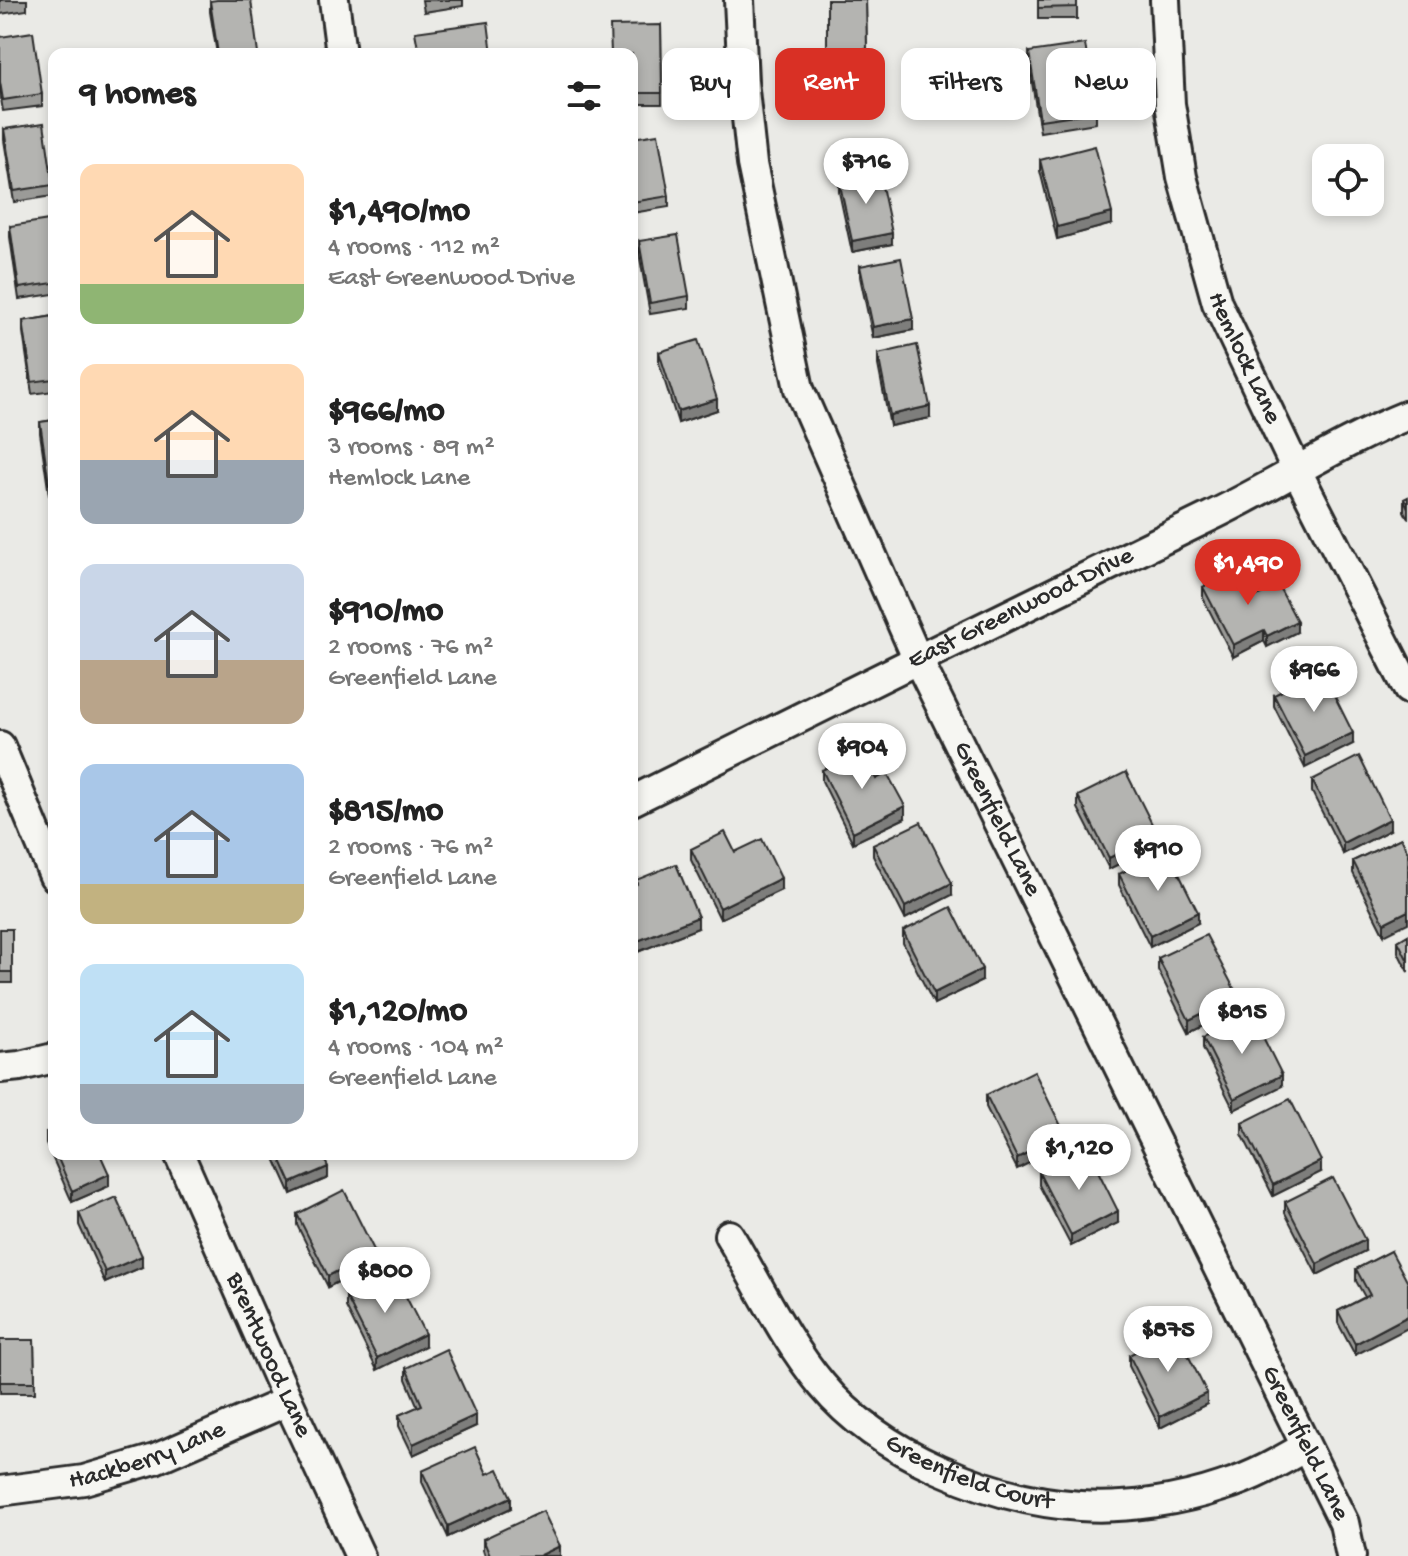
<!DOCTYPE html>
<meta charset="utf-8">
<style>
:root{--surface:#fff;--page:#f2f2f2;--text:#222;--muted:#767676;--accent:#d93025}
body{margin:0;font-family:"Gochi Hand",sans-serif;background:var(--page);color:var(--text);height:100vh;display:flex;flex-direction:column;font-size:30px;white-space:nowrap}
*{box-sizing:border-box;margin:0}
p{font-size:26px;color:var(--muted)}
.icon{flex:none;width:44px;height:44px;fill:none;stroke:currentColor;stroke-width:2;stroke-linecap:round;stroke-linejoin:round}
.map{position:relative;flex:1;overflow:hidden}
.drawer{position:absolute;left:48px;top:48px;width:590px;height:1112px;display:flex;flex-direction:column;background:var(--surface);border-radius:16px;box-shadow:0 4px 12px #0003}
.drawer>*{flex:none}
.top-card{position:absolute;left:662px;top:48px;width:626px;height:72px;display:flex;gap:16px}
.buttons{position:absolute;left:1312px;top:144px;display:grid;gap:16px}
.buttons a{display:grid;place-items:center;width:72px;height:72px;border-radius:16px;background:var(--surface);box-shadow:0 4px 12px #0003;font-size:40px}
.price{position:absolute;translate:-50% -68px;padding:0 18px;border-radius:28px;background:#fff;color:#222;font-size:26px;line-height:52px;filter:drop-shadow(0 2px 4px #0008)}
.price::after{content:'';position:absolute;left:50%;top:48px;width:24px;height:18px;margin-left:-12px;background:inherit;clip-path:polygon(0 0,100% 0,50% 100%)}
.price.on{background:var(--accent);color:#fff}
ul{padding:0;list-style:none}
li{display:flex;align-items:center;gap:24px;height:200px;padding:0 32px}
li span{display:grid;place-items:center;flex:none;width:224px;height:160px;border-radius:16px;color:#555}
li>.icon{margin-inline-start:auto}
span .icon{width:96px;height:96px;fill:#fffc;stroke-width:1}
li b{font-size:34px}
h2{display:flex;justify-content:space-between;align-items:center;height:96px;padding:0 32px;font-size:34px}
.chip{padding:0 28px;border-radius:16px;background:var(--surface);box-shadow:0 4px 12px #0003;font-size:28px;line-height:72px}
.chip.on{background:var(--accent);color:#fff}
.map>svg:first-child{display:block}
</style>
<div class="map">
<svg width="1408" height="1556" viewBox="0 0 1408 1556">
<rect width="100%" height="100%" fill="#eaeae6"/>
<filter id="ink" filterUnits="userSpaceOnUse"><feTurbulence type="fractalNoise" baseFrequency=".0125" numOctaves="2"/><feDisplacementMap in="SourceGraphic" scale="16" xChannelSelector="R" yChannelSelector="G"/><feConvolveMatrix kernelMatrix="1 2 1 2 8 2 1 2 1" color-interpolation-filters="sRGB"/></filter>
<g filter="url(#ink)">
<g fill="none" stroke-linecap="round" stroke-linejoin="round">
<defs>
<g id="minor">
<path d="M334,0L341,54"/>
<path id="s1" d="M739,0L743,81L752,164L799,389L917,658L1344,1523L1351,1556"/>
<path id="s2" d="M1165,0L1170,104L1182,177L1217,303L1297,471L1408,689"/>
<path d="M0,746L54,876"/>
<path id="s3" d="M632,801C824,705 1016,611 1209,517C1276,485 1338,443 1408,415"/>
<path d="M0,1068L20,1066L54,1058"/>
<path id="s4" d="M179,1154L288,1401L360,1556"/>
<path id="s5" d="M729,1235C759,1285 785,1341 822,1385C879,1454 991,1500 1080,1506C1126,1509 1179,1501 1223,1486C1253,1477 1279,1462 1305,1447"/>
<path id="s6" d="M0,1491L84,1480L155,1459L288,1401"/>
</g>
</defs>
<use href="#minor" stroke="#2b2b2b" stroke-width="34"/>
<use href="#minor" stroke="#f6f6f2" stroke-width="28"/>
</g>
<path fill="#9b9b98" stroke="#2b2b2b" stroke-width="2" d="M0,0H27V10L0,14Z
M422,0H463V6L424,12Z
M827,0H866L867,61H827Z
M1038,0H1077V19H1038Z
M210,1L258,54H217L210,12Z
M661,25L662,104H632V54Z
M0,37L42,94V106L3,111L0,93Z
M1029,52L1096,112V123L1040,132L1029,64Z
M4,129L53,185V196L14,202L4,140Z
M632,138L669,196V207L632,213Z
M1040,160L1112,224L1057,239L1040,171Z
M839,180L892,244L852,252L839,192Z
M10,226L54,254V294L19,299L10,237Z
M639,241L689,296V308L650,314L639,253Z
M860,266L913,330L873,338L860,277Z
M54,316V391L32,394L23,332V321Z
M659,352L717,410L678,423L659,363Z
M878,354L930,418L890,426L878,365Z
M54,420V494L49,495L40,433V422Z
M1408,497V519L1404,511V499Z
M1203,587L1257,596L1297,632L1267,647L1264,641L1233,657L1203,598Z
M1274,695L1353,744L1305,768L1274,706Z
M822,770L876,779L905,818L853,843L822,781Z
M1312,780L1390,830L1343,854L1312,792Z
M1078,796L1157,845L1109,869L1078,808Z
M1401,838L1384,935L1353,873V861Z
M873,845L952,895L905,919L873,856Z
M691,849L735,852L781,890L720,919L691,860Z
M1119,874L1198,923L1150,947L1119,885Z
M636,880L698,928L635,953L632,946V886L636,884Z
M0,929H12V983H0Z
M903,931L982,981L934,1004L903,943Z
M1408,935V972L1398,952V941Z
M1158,958L1238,1008L1189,1032L1158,970Z
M1203,1037L1282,1086L1234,1110L1203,1048Z
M986,1095L1065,1145L1017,1169L986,1107Z
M1242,1123L1321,1172L1273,1196L1242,1134Z
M54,1128V1154H100L109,1186L72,1202L46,1143V1132Z
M273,1154H322L328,1178L291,1194Z
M1039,1173L1118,1223L1071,1246L1039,1185Z
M1285,1202L1365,1251L1317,1275L1285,1213Z
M79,1213L142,1267L105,1283L79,1225Z
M297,1214L375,1263L328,1287L297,1225Z
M1391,1251L1355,1355L1338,1323V1311L1365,1297L1356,1281V1269Z
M346,1296L425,1346L377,1370L346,1307Z
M0,1340H34L35,1393H0Z
M1129,1355L1207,1404L1160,1428L1129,1366Z
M406,1368L476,1426L413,1455L399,1426V1415L418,1407L406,1379Z
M422,1471L487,1474L511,1508L448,1537L422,1482Z
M483,1539L560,1556H485L483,1550Z"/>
<path fill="#7e7e7c" stroke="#2b2b2b" stroke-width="2" d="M1112,213V224L1057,239V227Z
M892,233V244L852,252V241Z
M913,319V330L873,338V327Z
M717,399V410L678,423V411Z
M930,406V418L890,426V415Z
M1297,621V632L1267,647V636Z
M1264,630V641L1233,657V645Z
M1353,733V744L1305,768V756Z
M905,806V818L853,843V832Z
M1390,819V830L1343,854V843Z
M1157,834V845L1109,869V858Z
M781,878V890L720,919V908Z
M952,883V895L905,919V907Z
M1408,911V923L1384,935V923Z
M1198,912V923L1150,947V936Z
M698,917V928L635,953V942Z
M982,969V981L934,1004V993Z
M1238,996V1008L1189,1032V1020Z
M1282,1075V1086L1234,1110V1099Z
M1065,1134V1145L1017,1169V1158Z
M1321,1161V1172L1273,1196V1185Z
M328,1167V1178L291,1194V1183Z
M109,1174V1186L72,1202V1191Z
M1118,1211V1223L1071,1246V1235Z
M1365,1240V1251L1317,1275V1264Z
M375,1252V1263L328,1287V1276Z
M142,1256V1267L105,1283V1272Z
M1408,1316V1328L1355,1355V1344Z
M425,1334V1346L377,1370V1358Z
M1207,1393V1404L1160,1428V1417Z
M476,1415V1426L413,1455V1444Z
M511,1497V1508L448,1537V1526Z
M560,1546V1556H539Z"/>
<path fill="#b4b4b1" stroke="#2b2b2b" stroke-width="2" d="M217,0H251L258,54H218L210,1Z
M827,0H866L867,49L827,50Z
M1038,0H1077V7L1038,8Z
M488,22L492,54H419L415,32Z
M661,25L662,93H632V54H611L610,26Z
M33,32L42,94L3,100L0,82V37Z
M1085,44L1096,112L1040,120L1029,52Z
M44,123L53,185L14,191L4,129Z
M658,134L669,196L632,202V138Z
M1095,146L1112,213L1057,227L1040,160Z
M879,172L892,233L852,241L839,180Z
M49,220L54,254V283L19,288L10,226Z
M678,235L689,296L650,303L639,241Z
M901,258L913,319L873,327L860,266Z
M54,316V379L32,382L23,321Z
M698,340L717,399L678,411L659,352Z
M917,345L930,406L890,415L878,354Z
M54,420V483L49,484L40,422Z
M1408,497V508L1404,499Z
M1242,567L1257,596L1278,585L1297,621L1267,636L1264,630L1233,645L1203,587Z
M1322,671L1353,733L1305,756L1274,695Z
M862,750L876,779L887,773L905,806L853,832L822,770Z
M1359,756L1390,819L1343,843L1312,780Z
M1126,772L1157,834L1109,858L1078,796Z
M921,822L952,883L905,907L873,845Z
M725,832L735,852L762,839L781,878L720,908L691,849Z
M1401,838L1408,852V911L1384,923L1353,861Z
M1167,850L1198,912L1150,936L1119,874Z
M676,864L698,917L635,942L632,935V886L637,884L636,880Z
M951,907L982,969L934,993L903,931Z
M0,929H12V972H0Z
M1206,935L1238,996L1189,1020L1158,958Z
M1408,935V961L1398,941Z
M1251,1013L1282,1075L1234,1099L1203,1037Z
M1034,1071L1065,1134L1017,1158L986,1095Z
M1290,1099L1321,1161L1273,1185L1242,1123Z
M54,1128V1150L46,1132Z
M1087,1149L1118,1211L1071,1235L1039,1173Z
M56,1154H100L109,1174L72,1191Z
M278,1154H322L328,1167L291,1183Z
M1333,1178L1365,1240L1317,1264L1285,1202Z
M344,1190L375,1252L328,1276L297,1214Z
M116,1197L142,1256L105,1272L79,1213Z
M1391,1251L1408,1283V1316L1355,1344L1338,1311L1370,1295L1356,1269Z
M394,1273L425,1334L377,1358L346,1296Z
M1176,1331L1207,1393L1160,1417L1129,1355Z
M0,1340H34L35,1382H0Z
M446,1349L476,1415L413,1444L399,1415L422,1405L406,1368Z
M475,1447L487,1474L498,1469L511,1497L448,1526L422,1471Z
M543,1511L560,1546L539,1556H490L483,1539Z"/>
</g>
<g text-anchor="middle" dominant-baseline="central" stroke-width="7" stroke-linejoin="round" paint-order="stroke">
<g font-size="26" fill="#2b2b2b" stroke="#f6f6f2">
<text stroke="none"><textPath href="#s2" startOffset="370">Hemlock Lane</textPath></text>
<text stroke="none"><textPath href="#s3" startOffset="434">East Greenwood Drive</textPath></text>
<text stroke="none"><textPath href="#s1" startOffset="868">Greenfield Lane</textPath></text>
<text stroke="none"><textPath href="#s4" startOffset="220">Brentwood Lane</textPath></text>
<text stroke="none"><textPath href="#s1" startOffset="1564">Greenfield Lane</textPath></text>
<text stroke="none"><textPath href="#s6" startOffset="152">Hackberry Lane</textPath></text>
<text stroke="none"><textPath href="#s5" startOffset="352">Greenfield Court</textPath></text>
</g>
</g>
</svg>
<div class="buttons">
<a><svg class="icon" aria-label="locate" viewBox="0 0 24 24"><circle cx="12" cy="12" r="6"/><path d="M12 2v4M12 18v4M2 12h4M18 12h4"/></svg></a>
</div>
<b class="price" style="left:866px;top:206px">$716</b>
<b class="price on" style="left:1248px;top:607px">$1,490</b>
<b class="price" style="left:1314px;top:714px">$966</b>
<b class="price" style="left:862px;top:791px">$904</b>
<b class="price" style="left:1158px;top:893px">$910</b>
<b class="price" style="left:1242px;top:1056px">$815</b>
<b class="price" style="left:1079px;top:1192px">$1,120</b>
<b class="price" style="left:385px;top:1315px">$800</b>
<b class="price" style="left:1168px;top:1374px">$875</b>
<div class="top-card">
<a class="chip">Buy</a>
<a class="chip on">Rent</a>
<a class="chip">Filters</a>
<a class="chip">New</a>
</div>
<section class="drawer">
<h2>9 homes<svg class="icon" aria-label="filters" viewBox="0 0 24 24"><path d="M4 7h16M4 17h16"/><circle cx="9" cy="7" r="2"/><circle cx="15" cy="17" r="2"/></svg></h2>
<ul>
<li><span style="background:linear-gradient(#ffd9b3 75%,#8fb573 0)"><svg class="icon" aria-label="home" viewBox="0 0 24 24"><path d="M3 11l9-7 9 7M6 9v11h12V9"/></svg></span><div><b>$1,490/mo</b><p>4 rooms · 112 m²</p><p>East Greenwood Drive</p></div></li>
<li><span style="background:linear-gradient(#ffd9b3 60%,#9aa5b1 0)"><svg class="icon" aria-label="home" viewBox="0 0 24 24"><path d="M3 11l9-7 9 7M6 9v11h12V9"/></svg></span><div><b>$966/mo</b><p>3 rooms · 89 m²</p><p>Hemlock Lane</p></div></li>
<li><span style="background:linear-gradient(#c9d6e8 60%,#b9a48a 0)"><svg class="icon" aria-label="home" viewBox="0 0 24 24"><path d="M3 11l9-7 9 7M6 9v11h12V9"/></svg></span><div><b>$910/mo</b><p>2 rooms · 76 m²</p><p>Greenfield Lane</p></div></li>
<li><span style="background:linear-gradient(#a9c7e8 75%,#c2b280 0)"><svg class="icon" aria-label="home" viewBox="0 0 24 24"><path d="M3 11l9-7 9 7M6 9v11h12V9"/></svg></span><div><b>$815/mo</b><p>2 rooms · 76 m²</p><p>Greenfield Lane</p></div></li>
<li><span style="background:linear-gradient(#bfe0f5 75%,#9aa5b1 0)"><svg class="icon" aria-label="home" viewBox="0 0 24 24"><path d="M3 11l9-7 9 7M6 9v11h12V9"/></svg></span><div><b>$1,120/mo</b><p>4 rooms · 104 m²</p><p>Greenfield Lane</p></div></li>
</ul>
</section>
</div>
